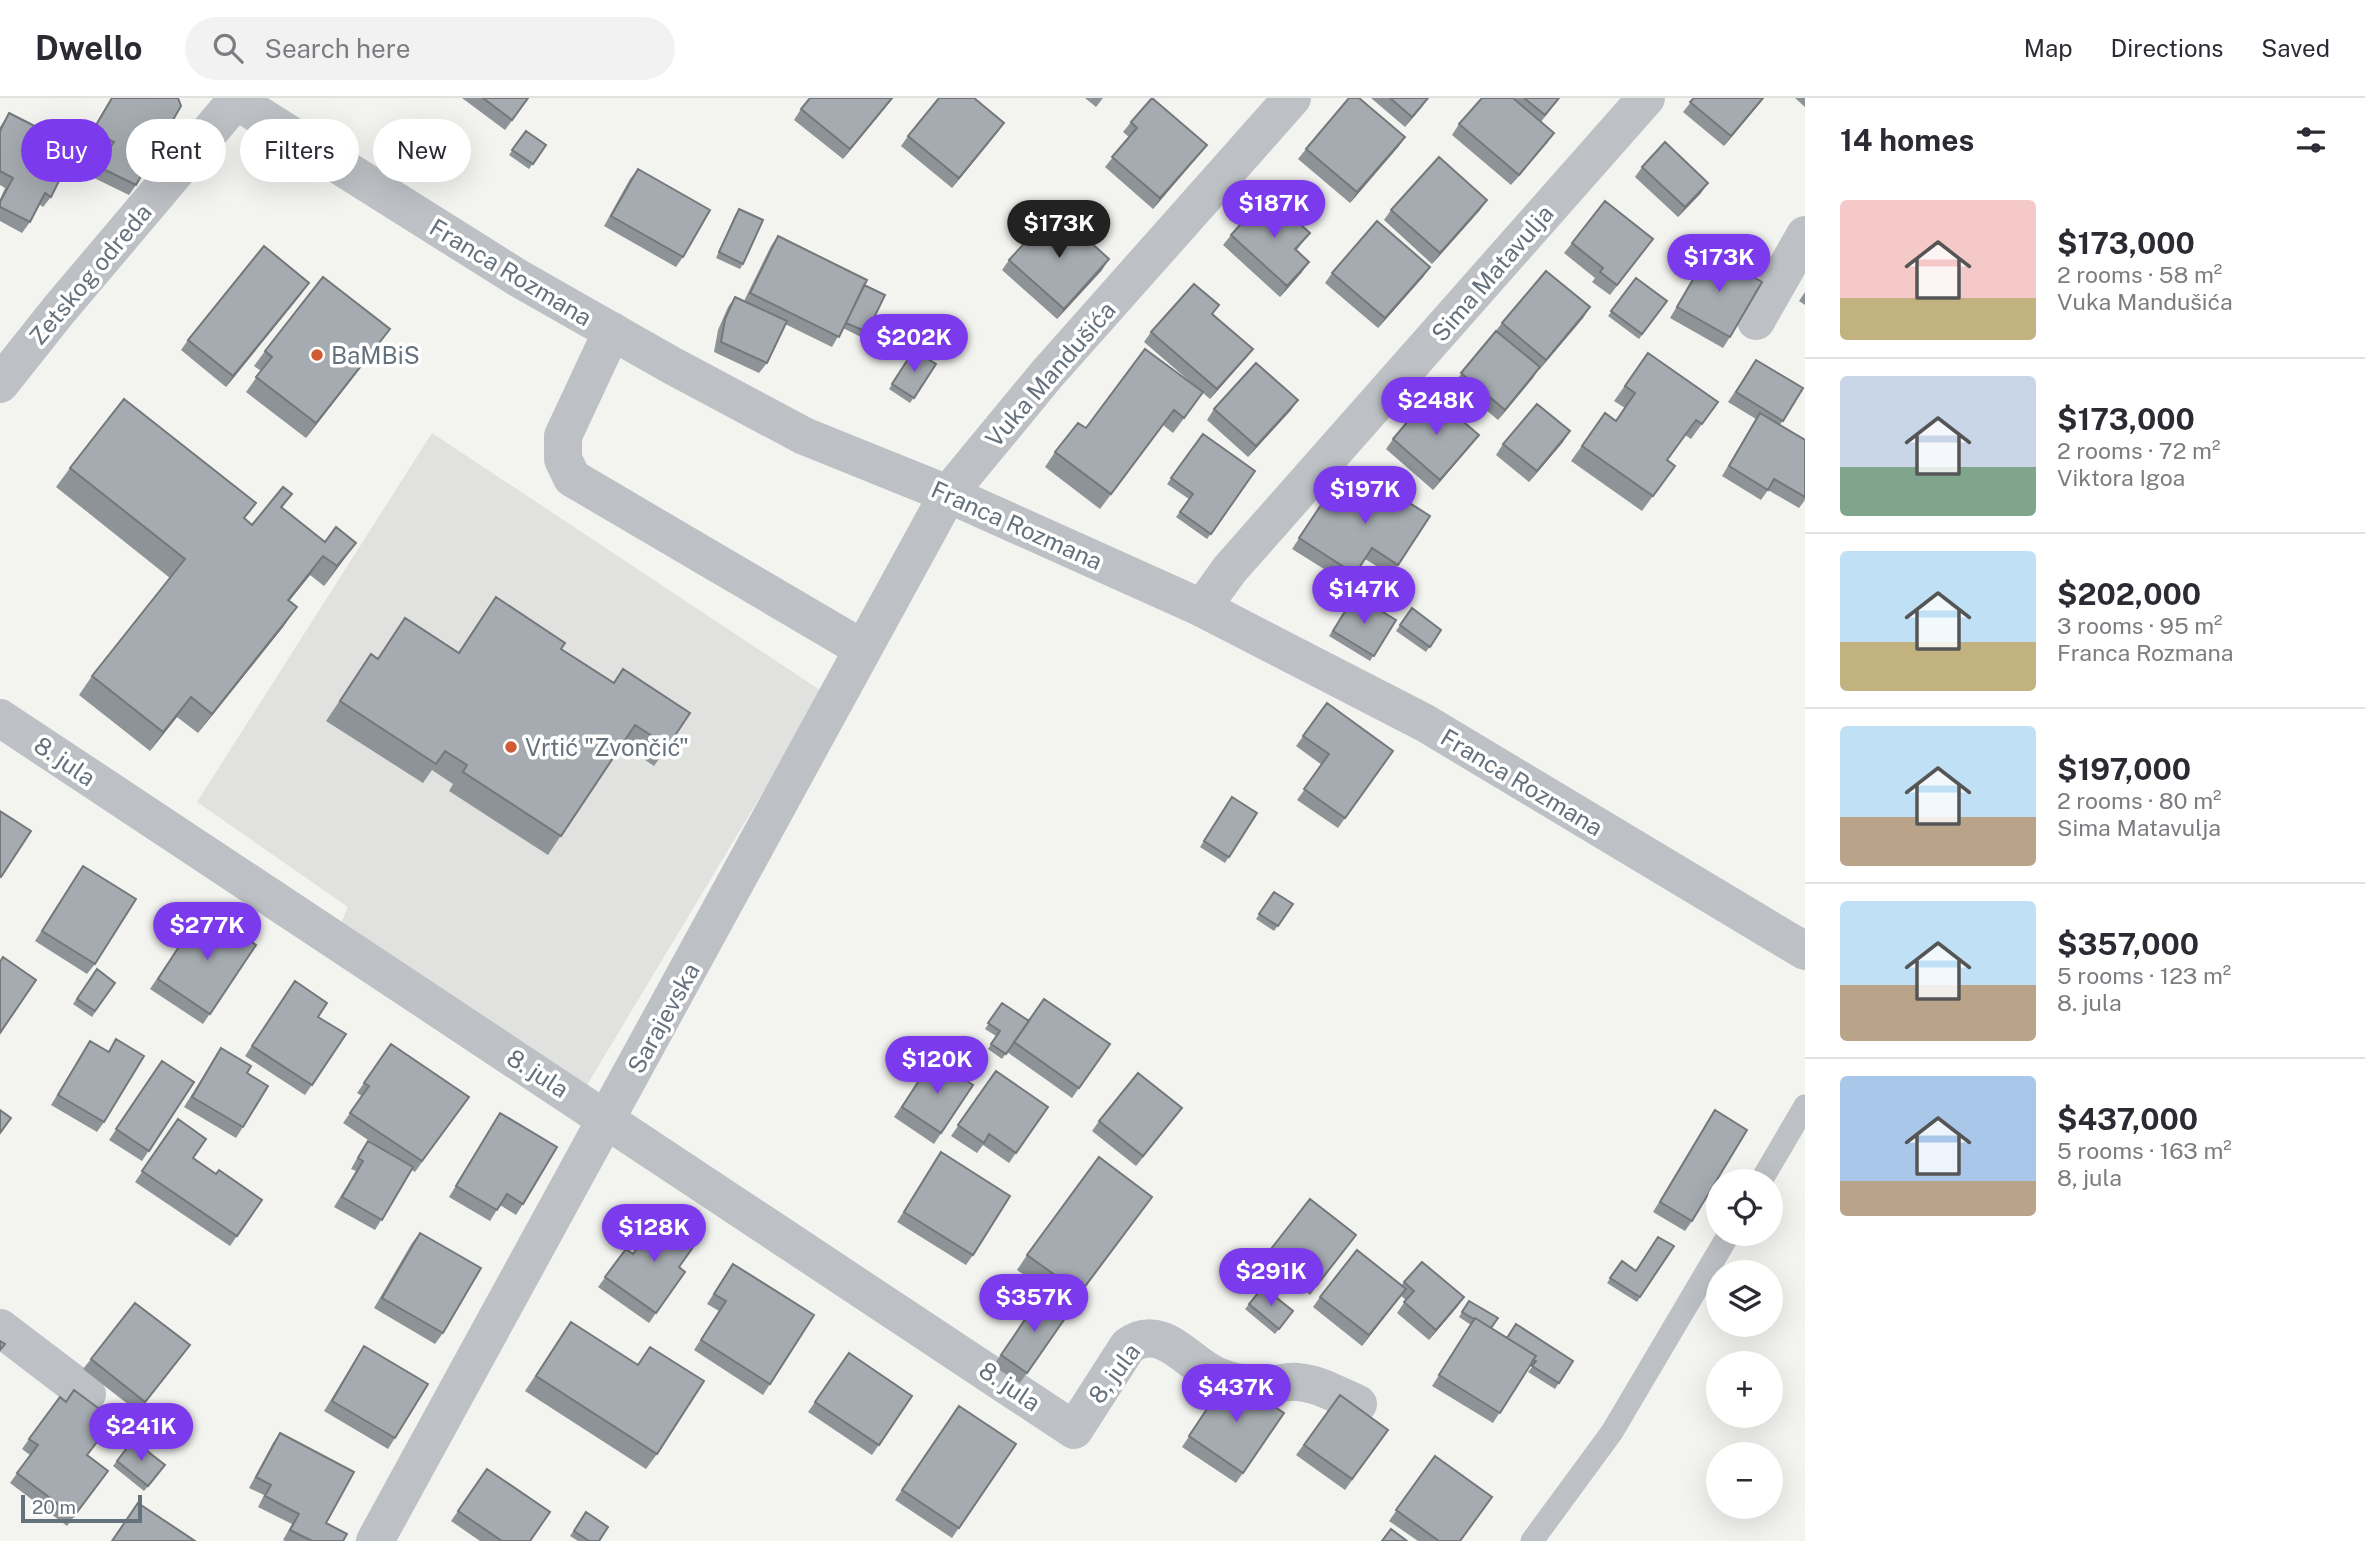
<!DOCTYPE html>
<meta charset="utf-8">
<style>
:root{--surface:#fff;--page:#f2f2f3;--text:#2b2b33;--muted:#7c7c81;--line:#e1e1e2;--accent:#7c3aed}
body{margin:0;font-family:"Public Sans",sans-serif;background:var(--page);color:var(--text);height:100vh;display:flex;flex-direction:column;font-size:26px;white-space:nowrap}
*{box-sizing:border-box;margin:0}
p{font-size:23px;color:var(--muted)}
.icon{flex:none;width:38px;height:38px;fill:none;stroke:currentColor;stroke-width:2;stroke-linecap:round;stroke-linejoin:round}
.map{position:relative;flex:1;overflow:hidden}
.drawer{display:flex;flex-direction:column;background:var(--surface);width:560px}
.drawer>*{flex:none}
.top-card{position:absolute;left:21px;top:21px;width:665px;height:63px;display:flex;gap:14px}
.fabs{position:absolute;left:1706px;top:1071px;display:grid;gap:14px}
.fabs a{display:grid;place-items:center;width:77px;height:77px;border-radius:50%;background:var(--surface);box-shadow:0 7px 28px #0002;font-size:35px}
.scale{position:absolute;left:21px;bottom:18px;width:121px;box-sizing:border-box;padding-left:7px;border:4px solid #65727e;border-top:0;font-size:19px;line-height:24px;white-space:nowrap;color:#65727e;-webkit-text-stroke:5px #fff;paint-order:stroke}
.price{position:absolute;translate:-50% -60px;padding:0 16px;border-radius:24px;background:var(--accent);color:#fff;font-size:23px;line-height:46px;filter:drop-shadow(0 2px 4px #0008)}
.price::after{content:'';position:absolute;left:50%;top:42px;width:21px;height:16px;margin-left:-10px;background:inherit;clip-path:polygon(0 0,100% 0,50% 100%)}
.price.active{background:#222;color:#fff}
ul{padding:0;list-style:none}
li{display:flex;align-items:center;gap:21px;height:175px;padding:0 35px}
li+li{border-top:2px solid var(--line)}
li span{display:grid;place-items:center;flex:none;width:196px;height:140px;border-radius:7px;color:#555}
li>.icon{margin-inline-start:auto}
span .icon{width:84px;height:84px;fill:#fffc;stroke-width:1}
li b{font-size:30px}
h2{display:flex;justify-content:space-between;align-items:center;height:84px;padding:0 35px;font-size:30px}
.chip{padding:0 24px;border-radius:32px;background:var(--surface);box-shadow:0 7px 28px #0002;font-size:24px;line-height:63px}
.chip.active{background:var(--accent);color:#fff}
header{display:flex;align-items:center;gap:42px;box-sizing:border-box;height:98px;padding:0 35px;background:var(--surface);border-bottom:2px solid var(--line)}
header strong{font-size:33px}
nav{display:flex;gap:38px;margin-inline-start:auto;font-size:24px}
.search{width:490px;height:63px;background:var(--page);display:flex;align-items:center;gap:18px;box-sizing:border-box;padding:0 24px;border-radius:38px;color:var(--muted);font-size:26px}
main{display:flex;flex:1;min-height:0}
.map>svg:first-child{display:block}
</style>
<header>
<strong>Dwello</strong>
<div class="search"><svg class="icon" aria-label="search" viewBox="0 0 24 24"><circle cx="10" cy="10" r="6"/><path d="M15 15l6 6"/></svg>Search here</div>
<nav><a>Map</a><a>Directions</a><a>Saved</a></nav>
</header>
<main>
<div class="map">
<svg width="1805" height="1443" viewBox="0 0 1805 1443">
<rect width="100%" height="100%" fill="#f3f3f0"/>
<path fill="#e1e2e0" d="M432,335L823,594L578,1002L334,841L348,809L197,704Z"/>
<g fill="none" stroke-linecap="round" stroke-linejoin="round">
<path stroke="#bdc0c4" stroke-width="23" d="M1761,1083L1805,1008
M1532,1443L1612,1334L1729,1136"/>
<path stroke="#bdc0c4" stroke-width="38" d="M1756,223L1805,137
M612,233L563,338V361L572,380L863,551
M0,286L58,213L238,0
M1202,510L1230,471L1646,0
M0,620L1074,1332L1128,1248C1162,1223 1188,1266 1217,1278C1234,1285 1252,1288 1270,1287C1279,1286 1288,1283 1297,1284C1318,1285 1339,1298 1358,1306
M0,1230L87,1296
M375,1443L948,396L1047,276L1292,0"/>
<path stroke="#bdc0c4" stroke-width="38" d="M232,0L518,180L671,267L804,338L948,396L1202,510L1425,625L1805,853"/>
</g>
<path fill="#8e9397" d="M111,0H178L136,87L129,97L90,78L106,55L85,44Z
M462,0H529L505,32Z
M893,0L843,61L794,22L801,11Z
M1085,0H1103L1096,9Z
M1371,0H1428L1405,29Z
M1482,0H1559L1541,24L1554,35L1547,45L1511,87L1452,37L1459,26Z
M1694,0H1764L1724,48L1683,14Z
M1795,0H1805V9Z
M9,15L51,99L43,109L39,106L30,124L22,135L0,123V101L5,90L0,87V29Z
M1131,24L1199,57L1153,111L1105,69L1129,39L1123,34Z
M1004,25L952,90L901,48L908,38Z
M526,33L546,47L529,71L509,57Z
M1405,39L1398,49L1350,105L1298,61L1306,51Z
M1642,69L1701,95L1678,119L1635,79Z
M638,71L683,159L676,169L604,128L630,81Z
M739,111L743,166L740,171L716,160L735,117Z
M1391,112H1480L1432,166L1384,122Z
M1310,135L1296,153L1302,174L1280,199L1223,147L1231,137Z
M778,138L864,187L867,234L863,240L843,230L832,249L785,226L767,265L759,275L714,254L718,232L728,209L735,199L744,203L771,148Z
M1653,141L1610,197L1592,184L1595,180L1564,155L1572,145Z
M1709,154L1730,239L1723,250L1670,220Z
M1009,162L1102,172L1057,221L1002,172Z
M1430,169L1423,179L1378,230L1325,185L1332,175Z
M1636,180L1667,203L1639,241L1608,218Z
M1805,194V207L1799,203Z
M302,195L226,289L181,252L188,242Z
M1219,207L1213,216L1253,251L1245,261L1210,301L1203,295L1173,335L1163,327L1100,411L1045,369L1055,354L1086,330L1201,293L1144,244L1151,234Z
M1590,209L1583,220L1539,272H1538L1498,322L1454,285L1502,225Z
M379,246L306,340L246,294L261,273L254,268L265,253Z
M914,252L936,266L910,305L889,291Z
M1648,255L1718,304L1691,341L1685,337L1667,362L1675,368L1642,413L1571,363L1605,315L1616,323L1625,310L1614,303Z
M1756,262L1803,290L1780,327L1805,342V402L1799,410L1768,392L1761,402L1722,378L1756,321L1728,304Z
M1214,311L1291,312L1248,359L1207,322Z
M1203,336L1255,373L1207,441L1176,419L1189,401L1167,386Z
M1479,337L1471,347L1433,392L1386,351L1393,341Z
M1563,344L1529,384L1496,357L1503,346Z
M70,370L245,421L252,427L292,396L282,410L325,444L356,445L324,488L310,477L289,503L297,509L283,529L198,635L177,619L150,653L79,597L92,578L170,480L56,389Z
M1331,392L1349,404L1430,418L1391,477L1365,461L1348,486L1292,451Z
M1355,497L1396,522L1370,563L1329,538Z
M496,499L561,551L613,585L623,571L668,648L654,668L622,646L548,757L449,693L453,686L432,672L423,685L326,623L371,556L377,561L405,520L458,555Z
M1412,510L1441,532L1426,554L1396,533Z
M1327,605L1393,653L1338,730L1297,702L1322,667L1296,648Z
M1232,699L1257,715L1225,765L1200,749Z
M83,768L95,866L87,876L35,843Z
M1274,794L1293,806L1274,833L1256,821Z
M203,812L256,847L203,926L150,891Z
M97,871L115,885L92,919L73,906Z
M295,883L318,919L346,936L305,997L245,958Z
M1002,905L1029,923L1110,946L1072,1000L1007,954L1002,961L988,951L996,938L985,931Z
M116,941L104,1024L97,1034L51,1007L90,943L108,954Z
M391,946L469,999L415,1074L412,1072L375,1132L334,1109L356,1073L351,1071L361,1053L368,1043L377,1048L343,1025L362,998L357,995Z
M221,950L247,975L243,1029L236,1040L184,1009Z
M933,961L973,987L934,1046L894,1019Z
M162,963L194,984L142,1063L109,1042Z
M996,973L1048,1009L1009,1065L983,1047L977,1055L951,1038Z
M1181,1010L1136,1068L1092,1033L1099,1023Z
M1715,1012L1692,1123L1685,1133L1653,1114Z
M500,1015L523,1106L516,1117L500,1107L490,1123L449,1099Z
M178,1021L193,1060L216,1076L262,1102L230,1148L135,1084Z
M941,1054L973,1157L966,1167L897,1124Z
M1141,1114L1070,1210L1017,1172L1027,1157Z
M420,1135L443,1235L435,1246L374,1210L412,1145Z
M1356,1137L1310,1197L1264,1161L1271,1151Z
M1674,1148L1637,1204L1607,1185L1622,1163L1635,1172Z
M626,1151L633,1156L679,1169L685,1174L649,1225L598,1189Z
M726,1176L770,1286L763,1297L694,1252L719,1213L707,1206Z
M1404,1184L1457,1209L1429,1242L1397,1215L1406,1202L1401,1198L1362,1248L1313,1209L1320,1199L1401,1188Z
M1041,1198L1068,1216L1020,1285L993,1268Z
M1469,1203L1491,1230L1507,1240L1573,1263L1555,1291L1528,1274L1532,1269L1530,1267L1493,1325L1432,1288L1471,1227L1459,1219Z
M1249,1206L1293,1213L1275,1236L1245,1211Z
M571,1224L657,1356L646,1371L525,1293Z
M364,1248L395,1340L388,1351L324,1313Z
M849,1255L912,1298L872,1357L808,1314Z
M182,1258L138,1314L83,1271L91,1261Z
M1229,1278L1284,1315L1236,1385L1182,1349Z
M1340,1297L1388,1332L1345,1392L1296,1357Z
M959,1308L1016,1346L952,1440L895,1402Z
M280,1335L326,1425L343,1443H285L283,1442L292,1426L258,1409L264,1397L249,1390L273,1345Z
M29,1341L88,1358L101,1383L67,1428L10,1385L30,1357L22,1351Z
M133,1342L161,1373L144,1393L113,1368Z
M1435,1358L1460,1443H1418L1389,1423Z
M487,1371L530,1443H480L451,1423Z
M586,1414L599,1443H578L570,1438Z"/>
<path fill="#74787b" d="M892,0H893L843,61L850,51Z
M1428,0L1422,9L1405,29L1412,19Z
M1763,0H1764L1724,48L1731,38Z
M1004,25L997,35L952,90L959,80Z
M1554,35L1547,45L1511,87L1519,77Z
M1405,39L1398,49L1350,105L1357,94Z
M1207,47L1199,57L1153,111L1160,100Z
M1708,85L1701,95L1678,119L1685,109Z
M1487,102L1480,112L1432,166L1440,155Z
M1109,161L1102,172L1057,221L1064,211Z
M1309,164L1302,174L1280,199L1287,188Z
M1430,169L1423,179L1378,230L1385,220Z
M309,185L302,195L226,289L233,278Z
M1590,209L1583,220L1539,272L1546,262Z
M390,231L379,246L306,340L316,325Z
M1253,251L1245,261L1210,301L1217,291Z
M1540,269L1533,280L1498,322L1505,312Z
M1298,302L1291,312L1248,359L1256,348Z
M1570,333L1563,344L1529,384L1537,373Z
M1479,337L1471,347L1433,392L1440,382Z
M356,445L342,464L324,488L337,468Z
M323,458L310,477L274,522L288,502Z
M297,509L283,529L198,635L212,616Z
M191,599L177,619L150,653L163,634Z
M1182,1010L1174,1020L1136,1068L1143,1058Z
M1406,1191L1398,1201L1362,1248L1369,1237Z
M1464,1199L1457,1209L1429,1242L1436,1232Z
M190,1247L182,1258L138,1314L145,1304Z"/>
<path fill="#a5abb0" stroke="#74787b" stroke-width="2" d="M112,0H178L181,8L136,87L97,68L114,44L92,34Z
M483,0H528L512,22Z
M810,0H892L850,51L801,11Z
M939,0H974L1004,25L959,80L908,38Z
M1152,0L1207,47L1160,100L1112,59L1137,30L1131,24Z
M1349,0H1359L1405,39L1357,94L1306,51Z
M1390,0H1428L1412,19Z
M1482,0H1513L1554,35L1519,77L1459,26Z
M1524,0H1559L1545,17Z
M1694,0H1763L1731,38L1690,4Z
M9,15L76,49L51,99L45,95L30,124L0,109V104L13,80L0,73V33Z
M526,33L546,47L533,66L512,52Z
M1665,44L1708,85L1685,109L1642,69Z
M1439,59L1487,102L1440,155L1391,112Z
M638,71L710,112L683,159L611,118Z
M1267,97L1310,135L1295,151L1309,164L1287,188L1231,137Z
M1605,103L1653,141L1617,187L1600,174L1603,170L1572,145Z
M739,111L763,122L743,166L719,154Z
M1055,112L1109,161L1064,211L1009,162Z
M1377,123L1430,169L1385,220L1332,175Z
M778,138L867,182L839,239L750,195Z
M264,148L309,185L233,278L188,242Z
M1709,154L1762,184L1730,239L1677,209Z
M1546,173L1590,209L1546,262L1502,225Z
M323,179L390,231L316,325L256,279L272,259L265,253Z
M1636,180L1667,203L1642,236L1611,213Z
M1194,186L1219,207L1212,216L1253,251L1217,291L1151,234Z
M864,187L885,197L867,234L846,225Z
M735,199L787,223L767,265L721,244L725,221Z
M1496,233L1540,269L1505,312L1461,275Z
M1145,251L1203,294L1184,320L1174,312L1111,396L1055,354L1078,325L1086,330Z
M914,252L936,266L914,300L892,286Z
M1648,255L1718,304L1702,326L1696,322L1667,362L1675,368L1653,398L1582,348L1605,315L1616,323L1635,295L1625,288Z
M1756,262L1803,290L1783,323L1736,294Z
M1256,265L1298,302L1256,348L1214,311Z
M1431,296L1479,337L1440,382L1393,341Z
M124,301L256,405L244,420L252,427L283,389L292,396L281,409L325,444L336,429L356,445L337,468L323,458L288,502L297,509L212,616L191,599L163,634L92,578L185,461L70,370Z
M1537,306L1570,333L1537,373L1503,346Z
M1760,315L1805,342V399L1774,381L1768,392L1729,368Z
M1203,336L1255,373L1211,436L1180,414L1193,396L1171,380Z
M1366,377L1430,418L1398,467L1372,450L1355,476L1299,440L1331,392L1349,404Z
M1355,497L1396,522L1374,558L1333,533Z
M496,499L565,545L561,551L614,585L623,571L690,615L668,648L635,627L561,738L463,674L467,667L445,653L436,666L340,603L371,556L378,561L405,520L459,555Z
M1412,510L1441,532L1430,549L1400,527Z
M1327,605L1393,653L1345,720L1304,691L1329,656L1303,638Z
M1232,699L1257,715L1229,759L1204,743Z
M0,713L31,733L1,779L0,778Z
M83,768L136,801L95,866L42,833Z
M1274,794L1293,806L1278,828L1259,816Z
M203,812L256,847L210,916L158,881Z
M3,859L36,882L0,935V864Z
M97,871L115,885L95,913L77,901Z
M295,883L327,905L318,919L346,936L312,987L252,948Z
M1044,901L1110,946L1079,990L1014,944Z
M1002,905L1029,923L1006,956L991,946L1000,933L988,925Z
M116,941L144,958L104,1024L58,997L90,943L109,954Z
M391,946L469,999L422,1063L350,1015L369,988L364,985Z
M221,950L251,968L247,975L268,988L243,1029L192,999Z
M933,961L973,987L941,1035L902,1009Z
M162,963L194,984L149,1053L116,1031Z
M996,973L1048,1009L1016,1055L989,1036L984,1045L958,1027Z
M1138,975L1182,1010L1143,1058L1099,1023Z
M0,1012L11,1020L0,1035Z
M1715,1012L1747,1032L1692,1123L1660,1104Z
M500,1015L557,1049L523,1106L507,1096L497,1112L456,1088Z
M178,1021L206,1041L193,1060L216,1076L219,1072L262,1102L237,1138L142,1073Z
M368,1043L413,1069L382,1122L342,1099L363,1063L358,1060Z
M941,1054L1010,1098L973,1157L904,1114Z
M1099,1059L1152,1099L1080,1195L1027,1157Z
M1310,1101L1356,1137L1317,1187L1271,1151Z
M661,1116L698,1142L679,1169L685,1174L656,1215L605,1179L626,1151L633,1156Z
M420,1135L481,1170L443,1235L382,1200Z
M1658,1139L1674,1148L1640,1199L1610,1180L1622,1163L1636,1173Z
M1357,1152L1406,1191L1369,1237L1320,1199Z
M1422,1164L1464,1199L1436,1232L1404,1204L1414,1193L1404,1184Z
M733,1166L814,1217L770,1286L701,1242L726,1203L714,1196Z
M1263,1189L1293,1213L1279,1231L1249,1206Z
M1041,1198L1068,1216L1027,1275L1001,1257Z
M1469,1203L1498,1220L1491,1230L1475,1220L1474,1221L1462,1214Z
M135,1205L190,1247L145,1304L91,1261Z
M1475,1220L1536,1258L1500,1315L1439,1277Z
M571,1224L638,1267L650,1249L704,1283L657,1356L536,1278Z
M1516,1226L1573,1263L1559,1285L1532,1268L1536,1263L1533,1262L1536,1258L1507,1240Z
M0,1243L5,1246L0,1252Z
M364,1248L428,1286L395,1340L332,1303Z
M849,1255L912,1298L879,1347L815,1304Z
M1229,1278L1284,1315L1243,1375L1189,1338Z
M74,1292L114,1322L87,1357L108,1373L74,1418L17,1375L38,1347L29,1341L60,1299L66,1304Z
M1340,1297L1388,1332L1352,1381L1304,1347Z
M959,1308L1016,1346L959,1430L902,1392Z
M280,1335L354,1374L326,1425L347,1436L343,1443H312L290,1432L299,1416L265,1398L271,1387L256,1379Z
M133,1342L165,1367L148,1388L117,1363Z
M1435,1358L1492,1399L1460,1443H1439L1396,1412Z
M487,1371L550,1414L530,1443H502L458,1413Z
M138,1405L195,1443H112Z
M586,1414L608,1429L599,1443H589L574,1433Z
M1391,1431L1407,1443H1382Z"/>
<g fill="#d15b32" stroke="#fff" stroke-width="2.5">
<circle cx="317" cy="257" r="7"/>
<circle cx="511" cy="649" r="7"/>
</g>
<g text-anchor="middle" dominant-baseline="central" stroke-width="7" stroke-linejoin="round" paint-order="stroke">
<g font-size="24" fill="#65727e" stroke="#fff">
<text transform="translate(511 174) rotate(31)">Franca Rozmana</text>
<text transform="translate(1492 175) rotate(-49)">Sima Matavulja</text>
<text transform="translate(90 176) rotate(-50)">Zetskog odreda</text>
<text transform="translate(1050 276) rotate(-49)">Vuka Mandušića</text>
<text transform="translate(1017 427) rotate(24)">Franca Rozmana</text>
<text transform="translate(65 663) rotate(34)">8. jula</text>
<text transform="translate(1522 684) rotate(31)">Franca Rozmana</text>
<text transform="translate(663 920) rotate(-61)">Sarajevska</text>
<text transform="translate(538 975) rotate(33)">8. jula</text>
<text transform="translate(1114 1275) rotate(-53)">8, jula</text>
<text transform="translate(1010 1288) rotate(34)">8. jula</text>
</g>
<g font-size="24" fill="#65727e" stroke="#fff" text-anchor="start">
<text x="331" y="257">BaMBiS</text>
<text x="525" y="649">Vrtić "Zvončić"</text>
</g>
</g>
</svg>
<div class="fabs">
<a><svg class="icon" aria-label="locate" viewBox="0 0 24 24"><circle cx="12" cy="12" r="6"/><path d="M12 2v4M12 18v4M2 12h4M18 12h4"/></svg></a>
<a><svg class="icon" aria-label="layers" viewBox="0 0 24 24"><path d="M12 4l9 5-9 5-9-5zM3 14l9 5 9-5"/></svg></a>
<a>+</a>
<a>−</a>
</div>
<div class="scale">20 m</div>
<b class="price" style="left:1274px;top:142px">$187K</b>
<b class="price active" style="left:1059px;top:162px">$173K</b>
<b class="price" style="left:1719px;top:196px">$173K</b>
<b class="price" style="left:914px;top:276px">$202K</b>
<b class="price" style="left:1436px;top:339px">$248K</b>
<b class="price" style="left:1365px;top:428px">$197K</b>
<b class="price" style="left:1364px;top:528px">$147K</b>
<b class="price" style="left:207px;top:864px">$277K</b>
<b class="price" style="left:937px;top:998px">$120K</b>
<b class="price" style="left:654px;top:1166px">$128K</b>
<b class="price" style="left:1271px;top:1210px">$291K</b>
<b class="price" style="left:1034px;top:1236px">$357K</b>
<b class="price" style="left:1236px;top:1326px">$437K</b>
<b class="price" style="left:141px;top:1365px">$241K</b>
<div class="top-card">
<a class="chip active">Buy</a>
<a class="chip">Rent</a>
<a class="chip">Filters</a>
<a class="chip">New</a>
</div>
</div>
<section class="drawer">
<h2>14 homes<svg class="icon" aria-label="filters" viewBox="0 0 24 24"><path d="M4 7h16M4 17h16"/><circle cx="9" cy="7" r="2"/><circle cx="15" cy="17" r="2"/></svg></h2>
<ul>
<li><span style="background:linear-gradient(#f6c9c9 70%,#c2b280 0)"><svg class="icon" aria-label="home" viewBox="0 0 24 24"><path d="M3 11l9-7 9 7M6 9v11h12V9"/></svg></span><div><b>$173,000</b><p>2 rooms · 58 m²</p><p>Vuka Mandušića</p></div></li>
<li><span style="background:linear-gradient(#c9d6e8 65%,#7fa58c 0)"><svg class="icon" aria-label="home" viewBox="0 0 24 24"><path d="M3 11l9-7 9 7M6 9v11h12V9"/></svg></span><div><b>$173,000</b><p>2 rooms · 72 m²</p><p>Viktora Igoa</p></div></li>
<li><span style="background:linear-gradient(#bfe0f5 65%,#c2b280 0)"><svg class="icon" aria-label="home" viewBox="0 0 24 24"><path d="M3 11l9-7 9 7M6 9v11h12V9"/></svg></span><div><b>$202,000</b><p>3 rooms · 95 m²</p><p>Franca Rozmana</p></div></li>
<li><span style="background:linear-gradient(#bfe0f5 65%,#b9a48a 0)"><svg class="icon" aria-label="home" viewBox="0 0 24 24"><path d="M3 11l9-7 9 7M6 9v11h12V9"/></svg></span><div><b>$197,000</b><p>2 rooms · 80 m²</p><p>Sima Matavulja</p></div></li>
<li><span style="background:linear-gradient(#bfe0f5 60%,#b9a48a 0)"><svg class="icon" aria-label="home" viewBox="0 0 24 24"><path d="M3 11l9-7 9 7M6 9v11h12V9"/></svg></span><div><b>$357,000</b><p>5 rooms · 123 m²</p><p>8. jula</p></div></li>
<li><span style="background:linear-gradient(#a9c7e8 75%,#b9a48a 0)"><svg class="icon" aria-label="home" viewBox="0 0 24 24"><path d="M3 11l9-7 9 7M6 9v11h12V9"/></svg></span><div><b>$437,000</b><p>5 rooms · 163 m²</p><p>8, jula</p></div></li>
</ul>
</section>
</main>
